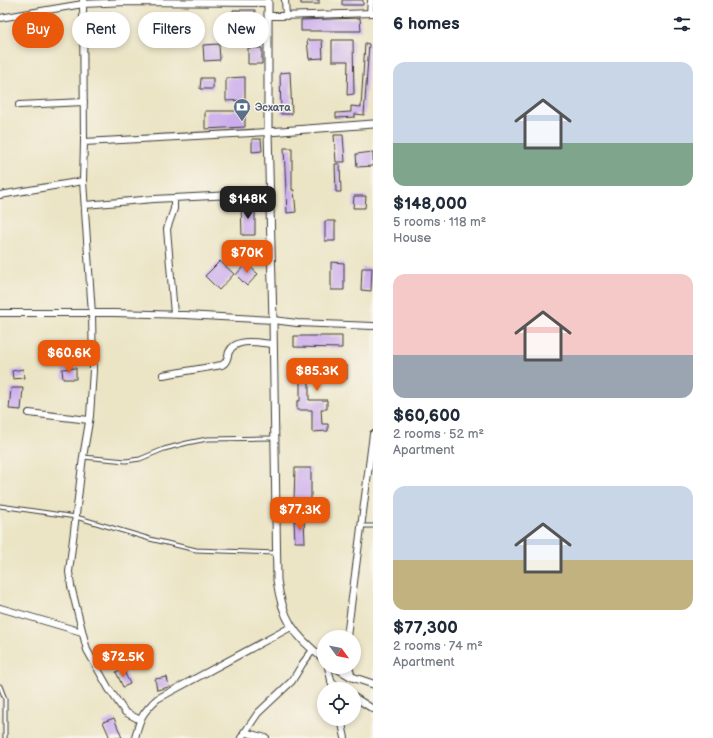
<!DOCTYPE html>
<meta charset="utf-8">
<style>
:root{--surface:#fff;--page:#f2f2f3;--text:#1f2937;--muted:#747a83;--accent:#ea580c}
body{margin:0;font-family:"Balsamiq Sans",sans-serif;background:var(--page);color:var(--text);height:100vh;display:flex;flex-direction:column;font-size:15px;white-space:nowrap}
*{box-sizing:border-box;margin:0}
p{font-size:13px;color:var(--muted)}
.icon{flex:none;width:22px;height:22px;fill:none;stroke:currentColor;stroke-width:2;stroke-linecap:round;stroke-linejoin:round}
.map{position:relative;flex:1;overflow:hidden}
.panel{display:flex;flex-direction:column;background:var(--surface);width:340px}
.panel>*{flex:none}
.guide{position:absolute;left:12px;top:12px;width:301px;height:36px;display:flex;gap:8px}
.needle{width:26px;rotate:122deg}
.controls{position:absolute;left:317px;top:630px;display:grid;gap:8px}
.controls a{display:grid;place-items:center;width:44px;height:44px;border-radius:50%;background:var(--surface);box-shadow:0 2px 6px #0003;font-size:20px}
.price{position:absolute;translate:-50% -34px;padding:0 9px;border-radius:8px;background:var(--accent);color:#fff;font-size:13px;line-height:26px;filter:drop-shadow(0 1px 2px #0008)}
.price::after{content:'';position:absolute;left:50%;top:24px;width:12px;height:9px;margin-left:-6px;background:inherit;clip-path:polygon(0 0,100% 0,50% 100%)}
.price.current{background:#222;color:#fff}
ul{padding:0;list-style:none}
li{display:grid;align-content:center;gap:8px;height:212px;padding:0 20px}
li span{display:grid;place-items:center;height:124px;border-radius:12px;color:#555}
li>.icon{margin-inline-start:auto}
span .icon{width:72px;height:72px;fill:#fffc;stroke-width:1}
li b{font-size:17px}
h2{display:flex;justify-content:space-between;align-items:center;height:48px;padding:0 20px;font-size:17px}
.tag{padding:0 14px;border-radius:18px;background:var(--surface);box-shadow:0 2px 6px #0003;font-size:14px;line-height:36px}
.tag.current{background:var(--accent);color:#fff}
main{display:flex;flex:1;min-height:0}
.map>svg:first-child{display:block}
</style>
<main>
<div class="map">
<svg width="373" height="738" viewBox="0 0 373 738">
<rect width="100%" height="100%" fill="#f7f3e8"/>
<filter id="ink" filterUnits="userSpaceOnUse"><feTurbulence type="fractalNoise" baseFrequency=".025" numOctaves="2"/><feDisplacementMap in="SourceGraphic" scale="8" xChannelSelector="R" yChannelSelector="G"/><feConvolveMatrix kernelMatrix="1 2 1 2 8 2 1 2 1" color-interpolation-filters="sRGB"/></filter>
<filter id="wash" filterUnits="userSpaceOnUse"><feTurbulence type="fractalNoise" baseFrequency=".012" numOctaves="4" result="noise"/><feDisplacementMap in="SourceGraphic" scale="16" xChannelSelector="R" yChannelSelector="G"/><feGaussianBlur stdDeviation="0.9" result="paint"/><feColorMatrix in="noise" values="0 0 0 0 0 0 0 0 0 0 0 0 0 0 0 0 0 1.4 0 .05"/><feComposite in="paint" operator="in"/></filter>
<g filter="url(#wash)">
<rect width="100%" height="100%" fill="#ebe4c5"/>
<g id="blocks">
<path fill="#ccaeed" d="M301,0H319V4H301Z
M342,0H363V5H342Z
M233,10H255V35L247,36V39L233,40L232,31H247V15H233Z
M360,18L361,31H301V20Z
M307,40H322L323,58L309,59Z
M332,40H353L354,94L347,95L348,61H332Z
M365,43L369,44L364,115L355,114V117L336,118V113L351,112V106L361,107Z
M219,44L220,60L204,61L203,45Z
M248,48H262V64H248Z
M290,72L292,114H281L280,73Z
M245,77V100L226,101V78Z
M201,78H213V89H200Z
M205,111H245V127L205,129Z
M334,135H343L345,162H336Z
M252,139H261L262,151L252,152Z
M284,148H292V190H294L296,212L287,213Z
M373,152V166L357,167L356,154Z
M335,164H340L341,192H336Z
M354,196H366L365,208H353Z
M255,205V235H242L241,206Z
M325,221H335V241H325Z
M220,261L234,274L219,290L205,276Z
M331,262L344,263V290H331Z
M246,263L258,274L247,286L236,275Z
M362,268H372L371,291L361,290Z
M294,336H342V348L294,347Z
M347,366V379H309V400H327V409H321L322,424H328V431L312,432V410H297V401H300V367Z
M76,368V379H63L62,369Z
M23,369L24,378L13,379L12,371Z
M11,388H23L21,410L9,409Z
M295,468H311V500H294Z
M304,520L305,542H295L294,521Z
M123,669L130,684L123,687L116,672Z
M167,677L169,687L157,690L155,679Z
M114,718L122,738H110L103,722Z"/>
</g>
</g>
<g filter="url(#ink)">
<use href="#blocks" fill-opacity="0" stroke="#3b3a35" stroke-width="1"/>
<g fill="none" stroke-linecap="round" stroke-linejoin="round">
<defs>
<path id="service" d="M83,457L126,461L140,459L164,449L187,443L207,439L274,438
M0,506L76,517L150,539L196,550L276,553
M362,526H373
M0,686L5,699V738"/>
<path id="minor" d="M83,0L84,142
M285,0L286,16
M370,13L371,0
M268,16H280L373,13
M0,18L83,4L126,2L268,3
M19,105L84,102
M0,195L83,181
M85,205L154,199L270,193
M0,313H115L185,315L273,320L297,323L373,326
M174,314L167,229L174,209V198
M163,375L222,365C228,362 227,357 229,352C236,337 259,343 273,344
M29,413L89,420
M0,608L82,632
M347,637L373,434
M328,667L333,689
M349,667L352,677
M331,682L342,689
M354,697L373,709
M341,719L345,738
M140,720L125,712L109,689L87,650L71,586L69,572L83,457L90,416L93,370L92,314L83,181L84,142L268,132
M244,732L266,738
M135,738C140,718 142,713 157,699L291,627
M241,738L258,713L292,681L303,663L313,650"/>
<path id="tertiary" d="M268,0V132L273,320L277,580C282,618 293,635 324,659
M268,132L373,124
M335,667L352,677L373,684"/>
</defs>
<use href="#service" stroke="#3b3a35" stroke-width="5"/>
<use href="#minor" stroke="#3b3a35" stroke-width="8"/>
<use href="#tertiary" stroke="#3b3a35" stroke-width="9"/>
<use href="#service" stroke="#fff" stroke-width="3"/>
<use href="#minor" stroke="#fff" stroke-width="6"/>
<use href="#tertiary" stroke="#fff" stroke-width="7"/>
</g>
</g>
<defs>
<symbol id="bank-pin" viewBox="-11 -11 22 30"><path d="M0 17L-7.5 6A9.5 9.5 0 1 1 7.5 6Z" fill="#5c6f8a" stroke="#f7f3e8"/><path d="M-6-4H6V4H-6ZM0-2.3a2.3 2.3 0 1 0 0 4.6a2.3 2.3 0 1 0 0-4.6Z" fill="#fff"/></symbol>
</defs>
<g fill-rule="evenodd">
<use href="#bank-pin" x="232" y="97" width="20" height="27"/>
</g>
<g text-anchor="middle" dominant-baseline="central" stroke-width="3" stroke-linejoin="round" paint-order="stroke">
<g font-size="11" font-weight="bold" fill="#4e5e75" stroke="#f7f3e8" text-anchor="start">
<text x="255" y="107">Эсхата</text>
</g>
</g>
</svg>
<div class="controls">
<a><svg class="needle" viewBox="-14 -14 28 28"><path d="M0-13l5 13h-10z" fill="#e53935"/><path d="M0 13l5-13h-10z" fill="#747a83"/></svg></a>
<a><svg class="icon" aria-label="locate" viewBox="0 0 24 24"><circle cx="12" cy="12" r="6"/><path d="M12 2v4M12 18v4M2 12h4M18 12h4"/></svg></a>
</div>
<b class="price current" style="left:248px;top:220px">$148K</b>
<b class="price" style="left:247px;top:274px">$70K</b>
<b class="price" style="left:69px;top:374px">$60.6K</b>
<b class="price" style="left:317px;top:392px">$85.3K</b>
<b class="price" style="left:300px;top:531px">$77.3K</b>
<b class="price" style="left:123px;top:678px">$72.5K</b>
<div class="guide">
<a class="tag current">Buy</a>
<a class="tag">Rent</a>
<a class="tag">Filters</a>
<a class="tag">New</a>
</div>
</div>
<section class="panel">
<h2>6 homes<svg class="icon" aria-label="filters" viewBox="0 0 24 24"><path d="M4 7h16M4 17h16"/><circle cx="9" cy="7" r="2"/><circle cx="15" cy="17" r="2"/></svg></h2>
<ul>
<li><span style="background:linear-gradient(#c9d6e8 65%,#7fa58c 0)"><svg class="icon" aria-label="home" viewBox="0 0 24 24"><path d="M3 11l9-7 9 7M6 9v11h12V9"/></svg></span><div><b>$148,000</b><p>5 rooms · 118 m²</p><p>House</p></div></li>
<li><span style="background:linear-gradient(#f6c9c9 65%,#9aa5b1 0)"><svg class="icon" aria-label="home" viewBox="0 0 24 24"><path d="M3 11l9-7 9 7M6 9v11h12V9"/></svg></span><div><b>$60,600</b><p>2 rooms · 52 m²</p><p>Apartment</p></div></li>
<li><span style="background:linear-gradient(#c9d6e8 60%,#c2b280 0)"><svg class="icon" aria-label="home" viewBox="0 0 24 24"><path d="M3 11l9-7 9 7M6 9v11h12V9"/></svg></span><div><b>$77,300</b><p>2 rooms · 74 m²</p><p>Apartment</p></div></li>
</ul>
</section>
</main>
